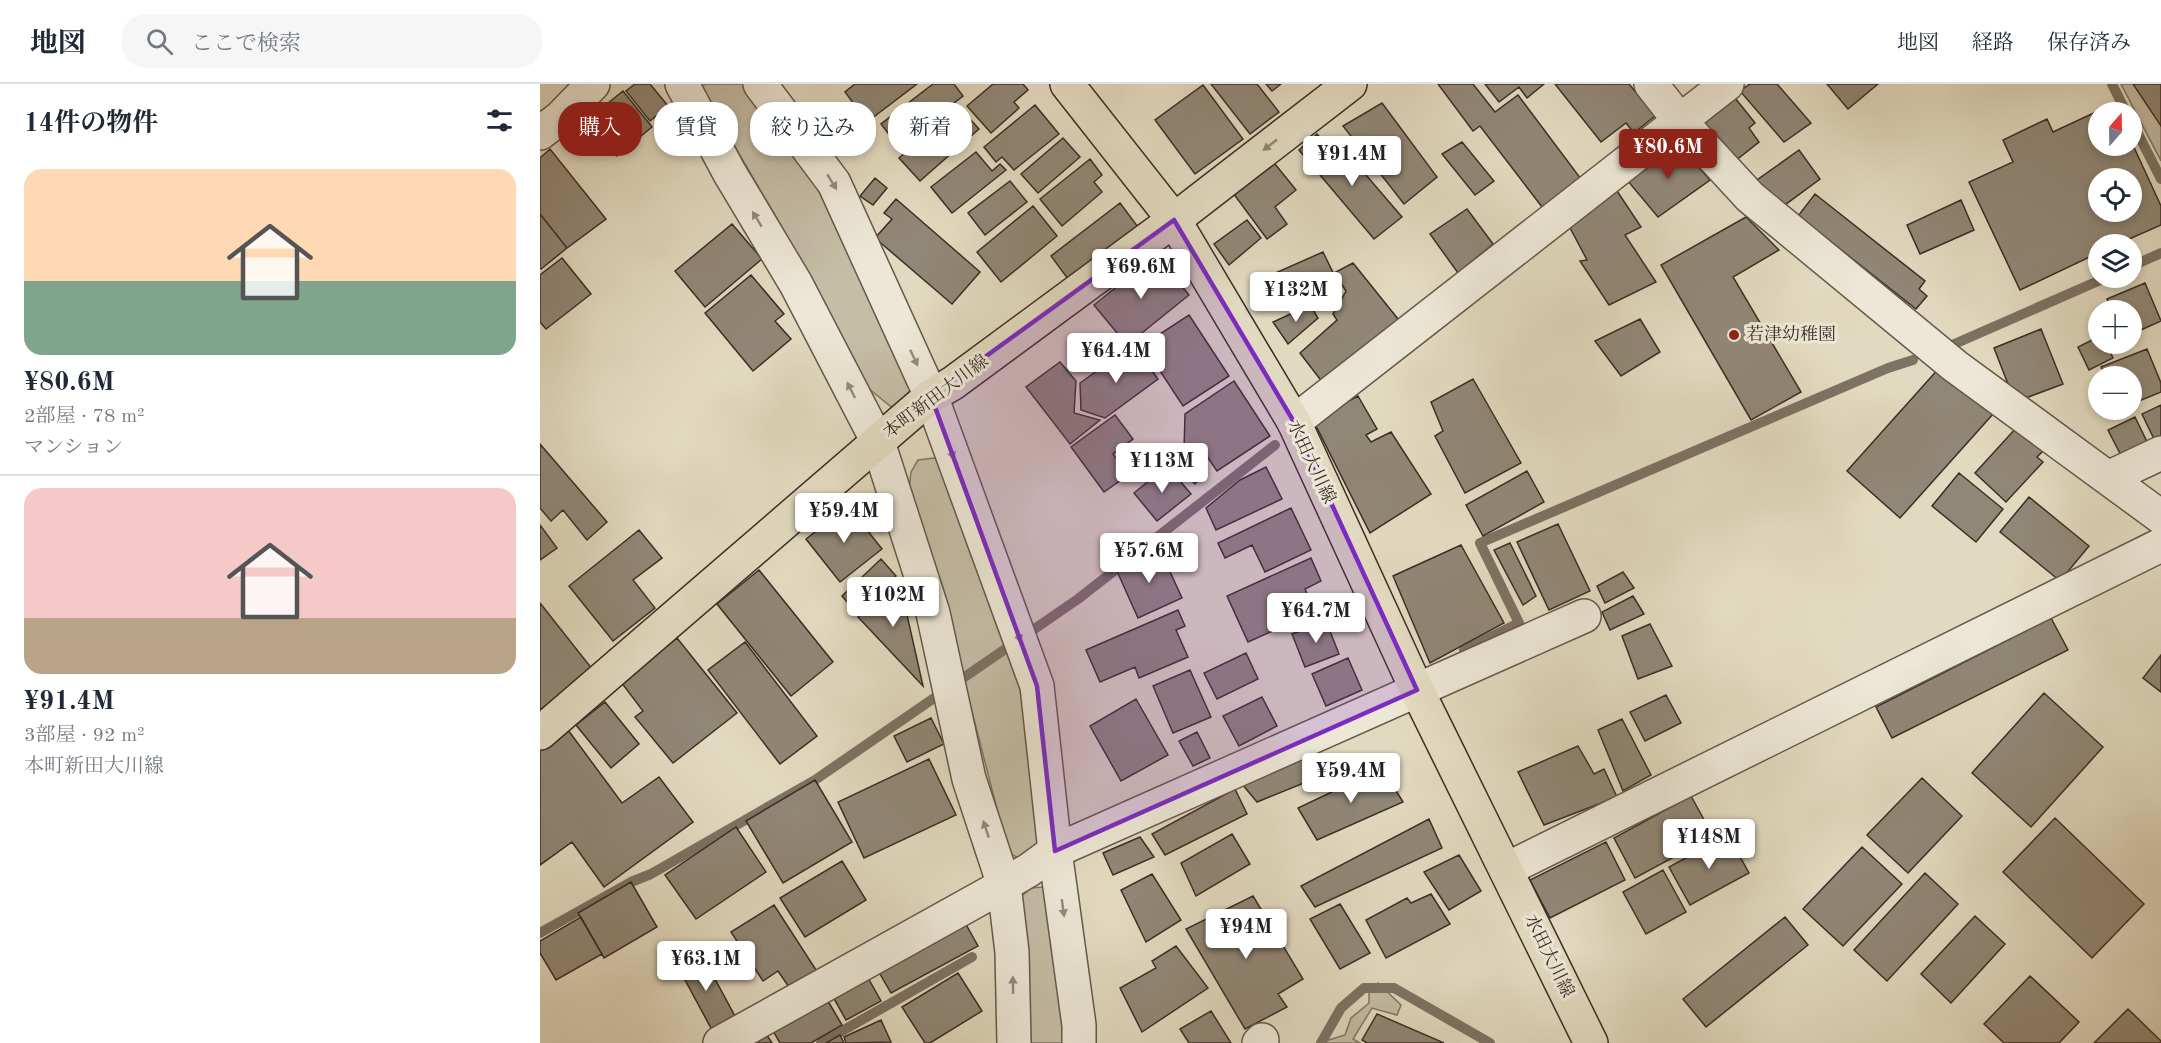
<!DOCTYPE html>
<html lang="ja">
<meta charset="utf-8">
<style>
:root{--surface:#fff;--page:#f6f6f7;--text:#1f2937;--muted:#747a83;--line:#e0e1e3;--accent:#8f2418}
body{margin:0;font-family:"Old Standard TT","Noto Serif JP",serif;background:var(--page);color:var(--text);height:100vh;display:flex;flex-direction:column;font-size:22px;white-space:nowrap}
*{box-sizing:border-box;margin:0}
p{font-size:20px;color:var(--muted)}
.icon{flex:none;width:33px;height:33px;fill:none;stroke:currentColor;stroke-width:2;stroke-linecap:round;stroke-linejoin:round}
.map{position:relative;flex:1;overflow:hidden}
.sheet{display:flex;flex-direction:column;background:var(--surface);width:540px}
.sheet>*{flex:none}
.top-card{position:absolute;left:18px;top:18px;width:570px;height:54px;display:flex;gap:12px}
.needle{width:39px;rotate:20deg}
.buttons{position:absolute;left:1548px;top:18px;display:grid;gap:12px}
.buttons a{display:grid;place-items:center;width:54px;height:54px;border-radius:50%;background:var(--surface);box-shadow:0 3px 9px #0003;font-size:30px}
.price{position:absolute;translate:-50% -51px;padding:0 14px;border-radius:6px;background:#fff;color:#222;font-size:20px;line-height:39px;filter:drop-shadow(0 2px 3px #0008)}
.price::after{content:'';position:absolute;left:50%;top:36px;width:18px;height:14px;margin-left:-9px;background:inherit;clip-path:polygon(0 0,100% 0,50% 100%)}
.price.on{background:var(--accent);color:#fff}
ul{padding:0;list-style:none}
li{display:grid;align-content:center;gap:12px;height:318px;padding:0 24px}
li+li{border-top:2px solid var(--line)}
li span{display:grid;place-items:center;height:186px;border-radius:18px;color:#555}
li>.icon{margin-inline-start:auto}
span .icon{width:108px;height:108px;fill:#fffc;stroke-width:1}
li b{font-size:26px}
h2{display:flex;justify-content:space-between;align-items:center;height:72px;padding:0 24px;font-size:26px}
.tag{padding:0 21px;border-radius:24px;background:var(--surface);box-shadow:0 3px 9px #0003;font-size:21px;line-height:54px}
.tag.on{background:var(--accent);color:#fff}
header{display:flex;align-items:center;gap:36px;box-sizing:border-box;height:84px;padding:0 30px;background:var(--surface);border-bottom:2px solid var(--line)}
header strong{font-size:28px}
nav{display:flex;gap:33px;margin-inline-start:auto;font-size:21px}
.search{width:420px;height:54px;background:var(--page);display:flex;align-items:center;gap:15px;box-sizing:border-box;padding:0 21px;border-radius:24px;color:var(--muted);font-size:22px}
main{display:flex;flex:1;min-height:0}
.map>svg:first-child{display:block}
</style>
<header>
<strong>地図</strong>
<div class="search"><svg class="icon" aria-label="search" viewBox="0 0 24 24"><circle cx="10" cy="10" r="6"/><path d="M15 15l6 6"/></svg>ここで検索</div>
<nav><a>地図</a><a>経路</a><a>保存済み</a></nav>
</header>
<main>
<section class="sheet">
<h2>14件の物件<svg class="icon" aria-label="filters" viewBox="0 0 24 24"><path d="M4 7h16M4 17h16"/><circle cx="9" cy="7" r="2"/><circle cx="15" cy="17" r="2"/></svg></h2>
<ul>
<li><span style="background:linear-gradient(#ffd9b3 60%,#7fa58c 0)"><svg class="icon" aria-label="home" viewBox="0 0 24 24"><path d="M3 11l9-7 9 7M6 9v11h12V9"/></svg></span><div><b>¥80.6M</b><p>2部屋 · 78 m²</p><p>マンション</p></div></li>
<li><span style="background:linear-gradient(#f6c9c9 70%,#b9a48a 0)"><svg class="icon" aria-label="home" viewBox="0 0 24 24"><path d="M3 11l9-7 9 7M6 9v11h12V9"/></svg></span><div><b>¥91.4M</b><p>3部屋 · 92 m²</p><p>本町新田大川線</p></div></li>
</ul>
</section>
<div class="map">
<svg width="1621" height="959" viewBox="0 0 1621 959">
<rect width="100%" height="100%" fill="#e2dac0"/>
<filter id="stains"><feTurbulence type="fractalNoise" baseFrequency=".00333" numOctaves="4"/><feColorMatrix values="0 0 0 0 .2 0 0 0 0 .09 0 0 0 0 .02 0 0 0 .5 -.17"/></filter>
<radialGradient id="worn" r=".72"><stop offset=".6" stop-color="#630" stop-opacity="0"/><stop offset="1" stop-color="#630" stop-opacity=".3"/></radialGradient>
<path fill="#c5bda6" stroke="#807666" stroke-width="1.5" d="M166,0H219L281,90L374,313L355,326L328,304L250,157L160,3Z
M1581,0H1621V77Z
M394,374L411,381L488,610L504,756L485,778L468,768L416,565L369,405L371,388L378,376Z
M503,803L515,807L527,959H488L477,821L482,812L491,804Z
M838,899L861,921L857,931L832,924L813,955L820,959H779L805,951L811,934L829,919V907Z"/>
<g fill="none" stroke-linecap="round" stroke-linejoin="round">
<path stroke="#7d7263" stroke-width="10" d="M1572,0L1586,28
M1592,38L1621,95
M1592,182L1621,169
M1403,265L1565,194
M924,566L979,539L940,459L1348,284L1373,276
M0,849L91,798L111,790L275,696L538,515L735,361
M281,959L432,873
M781,959L801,924L824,904H854L950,959"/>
</g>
<path fill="#918776" stroke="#3a2e26" stroke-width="1.5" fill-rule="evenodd" d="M95,0H110L128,22L110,37L86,7Z
M315,0H377L327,38L305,8Z
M393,0H414L423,12L358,62L341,40Z
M453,0H483L488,6L474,18L479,24L451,49L427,22Z
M671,0H717L739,28L710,50Z
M726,0H741L732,7Z
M898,0H933L955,28L978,11L1041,95L1002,123L940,42L933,47Z
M945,0H1004L987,14L979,3L959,18Z
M1015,0H1089L1115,32L1094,49L1086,39L1061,58Z
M1210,0H1237L1271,39L1244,58L1200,7Z
M1287,0H1338L1308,25Z
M1593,0H1621V42Z
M663,1L703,55L655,90L615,36Z
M83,7L112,43L77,72L48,35Z
M1195,14L1215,39L1209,44L1219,58L1190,81L1161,42Z
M842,19L897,93L864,120L803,42Z
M1573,20L1577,28H1558V62H1592V59L1621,122V141L1578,160H1558V169L1480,206L1429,98L1473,78L1463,56L1507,35L1513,48ZM1558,94H1592V128H1558Z
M495,21L519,50L474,86L462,73L456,78L444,63Z
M418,22L439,45L380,97L359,74Z
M777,50L800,77L808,70L862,133L834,155L759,66Z
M523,54L540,73L498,109L481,90Z
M922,58L954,97L935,111L902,70Z
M1138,60L1170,96L1118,133L1087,96Z
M10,65L66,135L27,164L0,130V74Z
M1259,66L1280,95L1238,126L1217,96Z
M436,68L452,87L460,80L466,86L412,129L391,103Z
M550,75L562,91L554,98L562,108L522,142L500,115Z
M735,80L756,106L735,123L747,140L727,155L693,109Z
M335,94L347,104L333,121L320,112Z
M470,97L487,118L445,151L428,129Z
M1077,107L1101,143L1085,151L1116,198L1069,221L1040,177L1047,176L1028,140Z
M1275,110L1385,197L1379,205L1387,212L1376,225L1258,132Z
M356,115L440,188L412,220L335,154L352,135L344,129Z
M1421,116L1434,146L1380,170L1367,141Z
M580,119L598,143L528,195L511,172Z
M493,122L517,152L461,198L437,168Z
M927,125L953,160L918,189L890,150Z
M0,130L27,164L1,185L0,184Z
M1206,133L1239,166L1193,193L1261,308L1211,336L1121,181Z
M707,136L721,154L689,181L674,160Z
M192,140L222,175L165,223L135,187Z
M783,168L798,199L752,222L733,190Z
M616,171L649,211L587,261L554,221Z
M22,174L51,210L6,245L0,238V191Z
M813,179L862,240L786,303L760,269L797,236L793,230L806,207L794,189Z
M211,191L244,230L235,237L251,255L213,287L165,229Z
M1605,199L1621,237L1592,250V226H1572L1567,215Z
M770,221L778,234L748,260L733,238Z
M649,231L689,292L643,322L603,261Z
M1100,235L1120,268L1081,292L1055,257Z
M1501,245L1523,300L1475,318L1454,264Z
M1558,253V260H1566L1573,274L1549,286L1538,263Z
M593,261L618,295L565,334L541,326L540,299Z
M1607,265L1621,299V308L1592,320V292H1565L1561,283Z
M520,278L536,297L534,329L560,336L530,360L486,303Z
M1400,283L1453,330L1360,434L1307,387Z
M933,295L981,379L925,409L895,352L903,347L891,318Z
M694,297L730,352L677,387L664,368L644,367L645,330Z
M818,312L837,345L826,351L831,358L851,348L891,410L830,449L773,336Z
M1621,321V357L1616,359L1602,330Z
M575,331L593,355L573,370L588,391L564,408L531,363Z
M1595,333L1612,368L1586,381L1568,346Z
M1477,343L1503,367L1497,373L1503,378L1466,418L1435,389Z
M0,360L67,438L47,456L23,426L11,437L0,424Z
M652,374L666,388L655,400L640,385Z
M627,382L651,410L617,437L594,409Z
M726,383L742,415L676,446L666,424L700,396Z
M987,387L1004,418L943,452L926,421Z
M1419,389L1463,425L1436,458L1392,422Z
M1489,413L1549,462L1520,497L1460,448Z
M308,422L342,465L300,498L266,455Z
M751,424L771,466L725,488L712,461L685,474L678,459Z
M1018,440L1050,507L1009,526L977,458Z
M0,441L17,464L0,476Z
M99,446L122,474L93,496L115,524L73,557L29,502Z
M970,459L996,512L983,521L954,466Z
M921,461L964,539L890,579L853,492Z
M620,466L642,514L598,534L576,485Z
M771,474L781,497L765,505L775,528L708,558L687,512Z
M341,475L356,492L317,529L302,512Z
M219,486L293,578L251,612L177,520Z
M1083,488L1094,504L1065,519L1057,502Z
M352,501L363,513L383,602L318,533Z
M1093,512L1104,530L1070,546L1062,528Z
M0,519L53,586L0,626Z
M638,526L645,542L636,546L648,573L599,594L595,583L560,598L546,566Z
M1511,534L1528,566L1352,654L1336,623Z
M786,537L799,570L765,583L752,550Z
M1110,540L1132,582L1098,595L1082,552Z
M137,554L197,629L133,679L95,633L103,627L81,598Z
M205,558L277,652L240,680L168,586Z
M706,569L718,595L677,615L664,589Z
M1621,571V608L1603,594Z
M808,574L822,606L786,622L772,590Z
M650,586L671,633L633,649L613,602Z
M1504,609L1563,663L1491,743L1432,689Z
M1126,611L1141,639L1105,657L1090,628Z
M722,613L737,642L699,662L683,632Z
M596,615L628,671L581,697L550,642Z
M65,618L99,660L71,684L36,641Z
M391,634L404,660L367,678L354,652Z
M1082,635L1111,691L1083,707L1058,646Z
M28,646L82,719L119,693L153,738L64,803L32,758L0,781V666Z
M657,648L670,674L653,682L639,657Z
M1038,662L1054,690L1064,685L1077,713L1004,741L978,688Z
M772,665L786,690L717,718L702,700Z
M389,675L416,731L324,774L298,718Z
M842,684L863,718L777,756L758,724Z
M1382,694L1422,732L1368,789L1327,751Z
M275,696L312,758L243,799L206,737Z
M695,705L707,730L625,771L612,750Z
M1151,712L1173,752L1095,794L1074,754Z
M1515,734L1604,820L1552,874L1463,788Z
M889,735L902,764L775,823L761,802Z
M196,743L226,788L156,835L125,791Z
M692,750L710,780L656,812L641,779Z
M1188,751L1209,789L1150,821L1129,783Z
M600,753L614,773L573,791L563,769Z
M1066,758L1085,796L1010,834L990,796Z
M1322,763L1362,800L1303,862L1263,825Z
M919,771L941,807L909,826L884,788Z
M302,777L326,816L265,853L240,814Z
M1123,786L1146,828L1106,850L1083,808Z
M1385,789L1418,820L1347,897L1314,866Z
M612,790L641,836L606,858L581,806Z
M91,798L117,843L64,874L38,829Z
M891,810L910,840L846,874L826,836L867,814L871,819Z
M713,812L763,895L738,910L747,923L705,945L646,845Z
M800,820L830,869L800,885L770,835Z
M234,821L278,889L251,906L238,887L223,897L191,848Z
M1435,832L1465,860L1411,919L1381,890Z
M41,833L62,870L16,896L0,869V857Z
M1245,833L1268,861L1166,943L1143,915Z
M423,835L438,862L351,909L336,883Z
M636,862L668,904L602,948L580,904L616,884L612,877Z
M161,869L196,934L172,946L137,881Z
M418,889L442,927L390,959H385L362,923Z
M327,892L341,917L306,936L292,911Z
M1490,892L1539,938L1519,959H1464L1444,940Z
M285,912L302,941L271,959H240L232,945Z
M1588,925L1621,957V959H1554Z
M671,927L691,959H649L640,945Z
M837,930L904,959H827L822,956Z
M341,936L351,958L306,959L304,953Z
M224,947L232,959H206Z
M300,951L304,959H286Z"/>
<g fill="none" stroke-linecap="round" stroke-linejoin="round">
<defs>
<path id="minor" d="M142,0L189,88L256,200L338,358L393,529L429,695L464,801L472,868L474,959
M220,0L294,99L391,312L497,602L515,767L539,941V959
M1111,0L1140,37L1210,113L1415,282L1621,433
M0,49L20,34L53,0
M754,338L1187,0
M1568,394L1621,369
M967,785L1621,461
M180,959L448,810L489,786L515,767L1044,532
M719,959L722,956"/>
<path id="major" d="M527,0L634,136L754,338L877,606L1051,959
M0,649L391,312L413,299L634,136L810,0"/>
</defs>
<use href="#minor" stroke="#64594c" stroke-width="36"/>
<use href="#major" stroke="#3a2e26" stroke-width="36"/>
<use href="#minor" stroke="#ece7d6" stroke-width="33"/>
<use href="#major" stroke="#e2dac0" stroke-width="33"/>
</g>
<defs><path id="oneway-solid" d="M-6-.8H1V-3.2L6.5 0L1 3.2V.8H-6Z" transform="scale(1.5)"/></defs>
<use fill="#8e8473" href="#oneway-solid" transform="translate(730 61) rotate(142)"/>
<g fill="#938a7e">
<use href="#oneway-solid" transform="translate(292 98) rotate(58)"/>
<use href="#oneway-solid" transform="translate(217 135) rotate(-121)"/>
<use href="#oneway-solid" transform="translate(374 274) rotate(65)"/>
<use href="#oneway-solid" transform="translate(311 306) rotate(-117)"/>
<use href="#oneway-solid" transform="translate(411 367) rotate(70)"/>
<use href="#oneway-solid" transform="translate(478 550) rotate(70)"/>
<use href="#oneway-solid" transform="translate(446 745) rotate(-108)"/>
<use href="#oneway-solid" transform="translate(523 824) rotate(82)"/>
<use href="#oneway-solid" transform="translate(473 901) rotate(-91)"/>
</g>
<path fill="#7b2cbf" fill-opacity="0.2" stroke="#7b2cbf" stroke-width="4.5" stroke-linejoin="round" d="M634,136L754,338L877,606L515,767L497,602L391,312Z"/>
<circle fill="#8f2418" stroke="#ece7d6" stroke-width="2" cx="1194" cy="251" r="6"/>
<g text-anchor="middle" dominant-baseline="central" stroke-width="6" stroke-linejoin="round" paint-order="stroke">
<g font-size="18" fill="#3a2e26" stroke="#ece7d6" text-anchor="start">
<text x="1206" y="251">若津幼稚園</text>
</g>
<g font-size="18" fill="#3a2e26" stroke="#ece7d6">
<text transform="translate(396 313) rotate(-37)">本町新田大川線</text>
<text transform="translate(771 378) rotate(65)">水田大川線</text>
<text transform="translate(1009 872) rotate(64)">水田大川線</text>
</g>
</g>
<rect width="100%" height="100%" filter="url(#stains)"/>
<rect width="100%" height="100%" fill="url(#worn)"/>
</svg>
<div class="buttons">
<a><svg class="needle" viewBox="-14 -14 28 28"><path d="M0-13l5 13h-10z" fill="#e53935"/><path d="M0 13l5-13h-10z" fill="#747a83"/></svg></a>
<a><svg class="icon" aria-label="locate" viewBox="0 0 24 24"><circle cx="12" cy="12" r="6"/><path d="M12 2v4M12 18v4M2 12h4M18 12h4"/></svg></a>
<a><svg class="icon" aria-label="layers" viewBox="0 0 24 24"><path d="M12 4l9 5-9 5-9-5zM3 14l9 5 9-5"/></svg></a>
<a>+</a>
<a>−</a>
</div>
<b class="price on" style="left:1128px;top:96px">¥80.6M</b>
<b class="price" style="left:812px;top:103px">¥91.4M</b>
<b class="price" style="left:601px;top:216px">¥69.6M</b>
<b class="price" style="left:756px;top:239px">¥132M</b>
<b class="price" style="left:576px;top:300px">¥64.4M</b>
<b class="price" style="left:622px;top:410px">¥113M</b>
<b class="price" style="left:304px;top:460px">¥59.4M</b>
<b class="price" style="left:609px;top:500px">¥57.6M</b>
<b class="price" style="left:353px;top:544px">¥102M</b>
<b class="price" style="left:776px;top:560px">¥64.7M</b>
<b class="price" style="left:811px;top:720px">¥59.4M</b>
<b class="price" style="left:1169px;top:786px">¥148M</b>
<b class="price" style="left:706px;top:876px">¥94M</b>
<b class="price" style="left:166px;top:908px">¥63.1M</b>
<div class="top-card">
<a class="tag on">購入</a>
<a class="tag">賃貸</a>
<a class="tag">絞り込み</a>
<a class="tag">新着</a>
</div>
</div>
</main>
